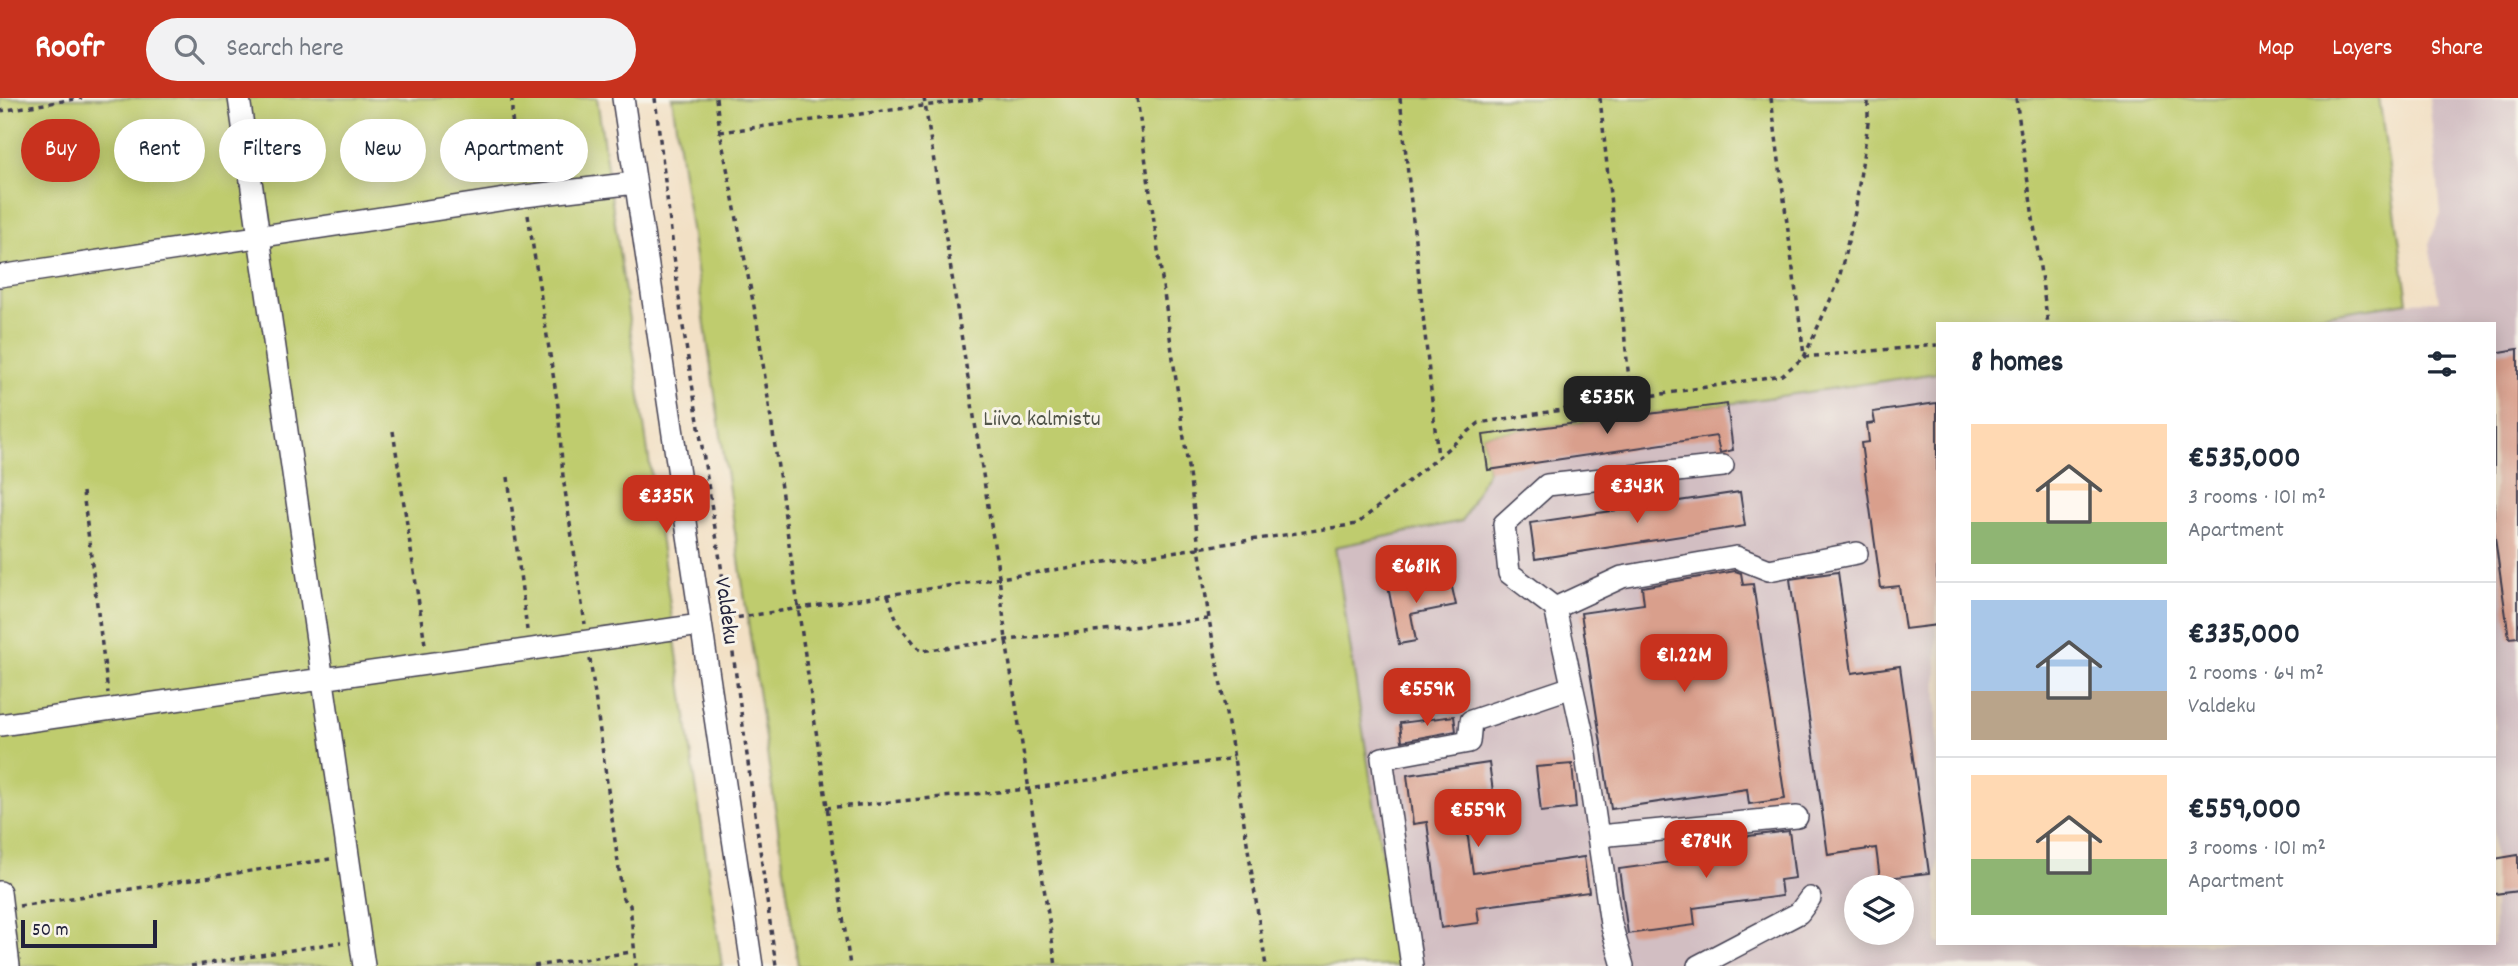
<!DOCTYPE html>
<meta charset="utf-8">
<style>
:root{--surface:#fff;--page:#f2f2f3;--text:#1f2937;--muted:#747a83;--line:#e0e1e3;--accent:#c8321e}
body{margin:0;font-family:Dekko,sans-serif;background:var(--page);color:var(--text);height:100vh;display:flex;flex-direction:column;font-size:26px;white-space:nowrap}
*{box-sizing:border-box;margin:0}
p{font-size:23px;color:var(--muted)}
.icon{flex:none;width:38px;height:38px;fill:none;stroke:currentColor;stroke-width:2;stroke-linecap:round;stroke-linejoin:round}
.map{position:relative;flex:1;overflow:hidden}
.sheet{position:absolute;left:1936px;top:224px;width:560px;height:623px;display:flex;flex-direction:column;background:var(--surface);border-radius:0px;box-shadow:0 4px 18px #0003}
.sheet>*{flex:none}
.banner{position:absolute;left:21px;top:21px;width:665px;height:63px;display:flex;gap:14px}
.fabs{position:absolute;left:1844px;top:777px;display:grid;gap:14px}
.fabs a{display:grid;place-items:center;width:70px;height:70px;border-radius:50%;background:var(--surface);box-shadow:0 4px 18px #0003;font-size:35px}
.scale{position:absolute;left:21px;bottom:18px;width:136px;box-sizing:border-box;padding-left:7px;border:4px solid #22223b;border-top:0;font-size:19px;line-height:24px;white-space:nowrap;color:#22223b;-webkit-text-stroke:5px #f7f3e8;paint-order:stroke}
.price{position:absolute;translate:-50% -60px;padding:0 16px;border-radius:14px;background:var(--accent);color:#fff;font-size:23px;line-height:46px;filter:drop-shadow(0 2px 4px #0008)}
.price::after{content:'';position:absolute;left:50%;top:42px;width:21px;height:16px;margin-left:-10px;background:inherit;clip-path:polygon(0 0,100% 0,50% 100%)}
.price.selected{background:#222;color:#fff}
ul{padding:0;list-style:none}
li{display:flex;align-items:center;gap:21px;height:175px;padding:0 35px}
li+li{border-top:2px solid var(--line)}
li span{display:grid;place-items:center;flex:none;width:196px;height:140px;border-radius:0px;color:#555}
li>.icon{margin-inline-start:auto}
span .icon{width:84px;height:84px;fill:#fffc;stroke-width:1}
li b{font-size:30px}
h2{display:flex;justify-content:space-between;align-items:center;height:84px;padding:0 35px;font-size:30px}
.pill{padding:0 24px;border-radius:32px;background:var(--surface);box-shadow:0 4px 18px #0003;font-size:24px;line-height:63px}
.pill.selected{background:var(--accent);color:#fff}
header{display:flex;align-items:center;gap:42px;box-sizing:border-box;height:98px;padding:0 35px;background:var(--accent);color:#fff}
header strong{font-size:33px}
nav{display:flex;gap:38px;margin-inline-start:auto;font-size:24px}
.search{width:490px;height:63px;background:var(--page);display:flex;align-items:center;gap:18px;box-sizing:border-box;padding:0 24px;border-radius:38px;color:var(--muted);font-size:26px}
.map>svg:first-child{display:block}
</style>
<header>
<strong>Roofr</strong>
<div class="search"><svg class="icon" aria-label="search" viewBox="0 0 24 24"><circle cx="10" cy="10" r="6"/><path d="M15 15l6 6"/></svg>Search here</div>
<nav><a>Map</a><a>Layers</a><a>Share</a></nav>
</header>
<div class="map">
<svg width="2518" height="868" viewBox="0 0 2518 868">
<rect width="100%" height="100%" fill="#f7f3e8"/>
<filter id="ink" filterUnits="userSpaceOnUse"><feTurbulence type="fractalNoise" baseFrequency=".0143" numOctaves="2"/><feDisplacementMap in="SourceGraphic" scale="14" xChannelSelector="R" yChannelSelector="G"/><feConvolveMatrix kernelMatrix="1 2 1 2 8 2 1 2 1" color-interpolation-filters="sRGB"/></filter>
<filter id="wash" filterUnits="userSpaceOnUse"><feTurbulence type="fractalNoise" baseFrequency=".00686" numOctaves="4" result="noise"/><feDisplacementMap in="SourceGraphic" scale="28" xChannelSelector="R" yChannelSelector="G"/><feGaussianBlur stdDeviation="1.57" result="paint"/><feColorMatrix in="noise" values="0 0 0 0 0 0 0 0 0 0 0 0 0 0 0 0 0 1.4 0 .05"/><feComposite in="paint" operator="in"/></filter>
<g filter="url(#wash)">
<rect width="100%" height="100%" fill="#f2e0c5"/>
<path fill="#d2bec2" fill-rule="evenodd" d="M2429,0H2518V868H1399L1335,448L1462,423L1488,372L1483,337L1727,306L1937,275V845H2494V226H2265L2408,204L2439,203L2429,146L2441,115ZM1857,789H1902V835H1857Z"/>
<path fill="#bfcc6e" stroke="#707754" stroke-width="2" d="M0,0H597L722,868H0Z
M672,0H2379L2408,204L2265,226H1937V275L1727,306L1483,337L1488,372L1462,423L1335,449L1399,868H798Z"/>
<g id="blocks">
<path fill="#d99f8c" d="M2518,251V539L2509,540L2494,433V255Z
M1937,305V527L1905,531L1899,488L1881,490L1861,345L1869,344L1867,326L1875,325L1873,314Z
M1727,306L1733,352L1720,355L1716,338L1488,372L1483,337Z
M1740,394L1745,428L1535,461L1530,425Z
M1735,473L1741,475L1743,487L1753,486L1785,701L1749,706L1747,691L1611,711L1581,515L1644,506L1642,489Z
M1838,474L1852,575L1900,568L1929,775L1880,781L1876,750L1828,757L1790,481Z
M1405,480L1407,493L1451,485L1456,507L1411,516L1416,543L1399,546L1387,483Z
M1454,618L1456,633L1402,643L1400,625Z
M1489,665L1496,715L1465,719L1473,775L1584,759L1589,794L1477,809L1479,825L1441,830L1427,724L1413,726L1407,677Z
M1572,666L1576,710L1541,714L1536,669Z
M1789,733L1795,780L1780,782L1782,798L1693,810L1695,827L1628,836L1619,771L1693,761L1691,745Z
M2518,757V793L2494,796V761Z"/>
</g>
</g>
<g filter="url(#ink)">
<use href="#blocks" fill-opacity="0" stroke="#413e50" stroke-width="2"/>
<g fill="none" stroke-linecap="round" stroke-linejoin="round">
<defs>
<path id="minor" d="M239,0L364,868
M623,0L752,868
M0,178L525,98L635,85
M1555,510L1622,479L1736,459L1769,472L1857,455
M0,627L700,527
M1599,738L1797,719
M0,794L9,868
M1412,868L1382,660L1469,644L1471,623L1572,589
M1623,868L1611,826L1583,637L1555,510L1509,475L1504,426L1547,387L1723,368
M1698,868L1799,815L1810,800"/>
</defs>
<use href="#minor" stroke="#413e50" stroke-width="24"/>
<path stroke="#413e50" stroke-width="3.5" stroke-dasharray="5 5" stroke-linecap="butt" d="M512,0V21L522,79
M655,0L681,216L721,468L776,868
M716,0L720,34L757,224L850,868
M924,0L999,478L1006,542L1056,868
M1137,0L1209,521L1234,660L1266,868
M1400,0L1438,359
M1600,0L1631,301
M1771,0L1804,257
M2016,0L2048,226
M0,13L82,0
M720,34L985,0
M528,117L558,308L563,379L585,526
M1804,259L1937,247
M393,333L425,546
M508,379L527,532
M83,394L108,595
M888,497L898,526L921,553L1006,542L1209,521
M728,521L1357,426L1479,325L1782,277L1804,259L1838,185L1855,114L1868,25V0
M590,561L623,801L630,807L636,868
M826,710L1029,691L1234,660
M19,808L330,761
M191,868L341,844
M534,868L632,854"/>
<use href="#minor" stroke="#fff" stroke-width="21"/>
</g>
</g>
<g text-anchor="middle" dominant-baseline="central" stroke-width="6" stroke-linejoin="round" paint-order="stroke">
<g font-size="23" fill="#51554a" stroke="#f7f3e8">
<text x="1042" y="322">Liiva kalmistu</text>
</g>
<g font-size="23" fill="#22223b" stroke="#f7f3e8">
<text transform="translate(725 513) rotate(82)">Valdeku</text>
</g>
</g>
</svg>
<div class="fabs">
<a><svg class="icon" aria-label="layers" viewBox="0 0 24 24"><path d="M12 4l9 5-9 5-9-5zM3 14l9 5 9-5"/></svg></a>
</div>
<div class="scale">50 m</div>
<b class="price selected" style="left:1607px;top:338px">€535K</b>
<b class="price" style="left:1637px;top:427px">€343K</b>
<b class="price" style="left:666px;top:437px">€335K</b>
<b class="price" style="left:1416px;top:507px">€681K</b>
<b class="price" style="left:1684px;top:596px">€1.22M</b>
<b class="price" style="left:1427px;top:630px">€559K</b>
<b class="price" style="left:1478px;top:751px">€559K</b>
<b class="price" style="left:1706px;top:782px">€784K</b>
<div class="banner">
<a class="pill selected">Buy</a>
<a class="pill">Rent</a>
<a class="pill">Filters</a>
<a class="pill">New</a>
<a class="pill">Apartment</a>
</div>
<section class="sheet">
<h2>8 homes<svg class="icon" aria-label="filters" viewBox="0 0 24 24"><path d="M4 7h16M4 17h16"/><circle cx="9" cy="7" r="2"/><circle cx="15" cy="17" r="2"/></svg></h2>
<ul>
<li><span style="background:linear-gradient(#ffd9b3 70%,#8fb573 0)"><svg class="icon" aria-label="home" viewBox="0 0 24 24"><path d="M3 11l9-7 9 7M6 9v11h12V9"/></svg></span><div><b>€535,000</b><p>3 rooms · 101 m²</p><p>Apartment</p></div></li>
<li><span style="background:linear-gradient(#a9c7e8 65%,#b9a48a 0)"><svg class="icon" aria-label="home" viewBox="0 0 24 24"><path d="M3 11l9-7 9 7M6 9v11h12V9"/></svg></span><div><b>€335,000</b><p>2 rooms · 64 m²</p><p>Valdeku</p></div></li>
<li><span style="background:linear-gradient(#ffd9b3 60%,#8fb573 0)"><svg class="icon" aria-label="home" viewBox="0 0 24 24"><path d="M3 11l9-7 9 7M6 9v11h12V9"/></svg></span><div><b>€559,000</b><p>3 rooms · 101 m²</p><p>Apartment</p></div></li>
</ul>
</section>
</div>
